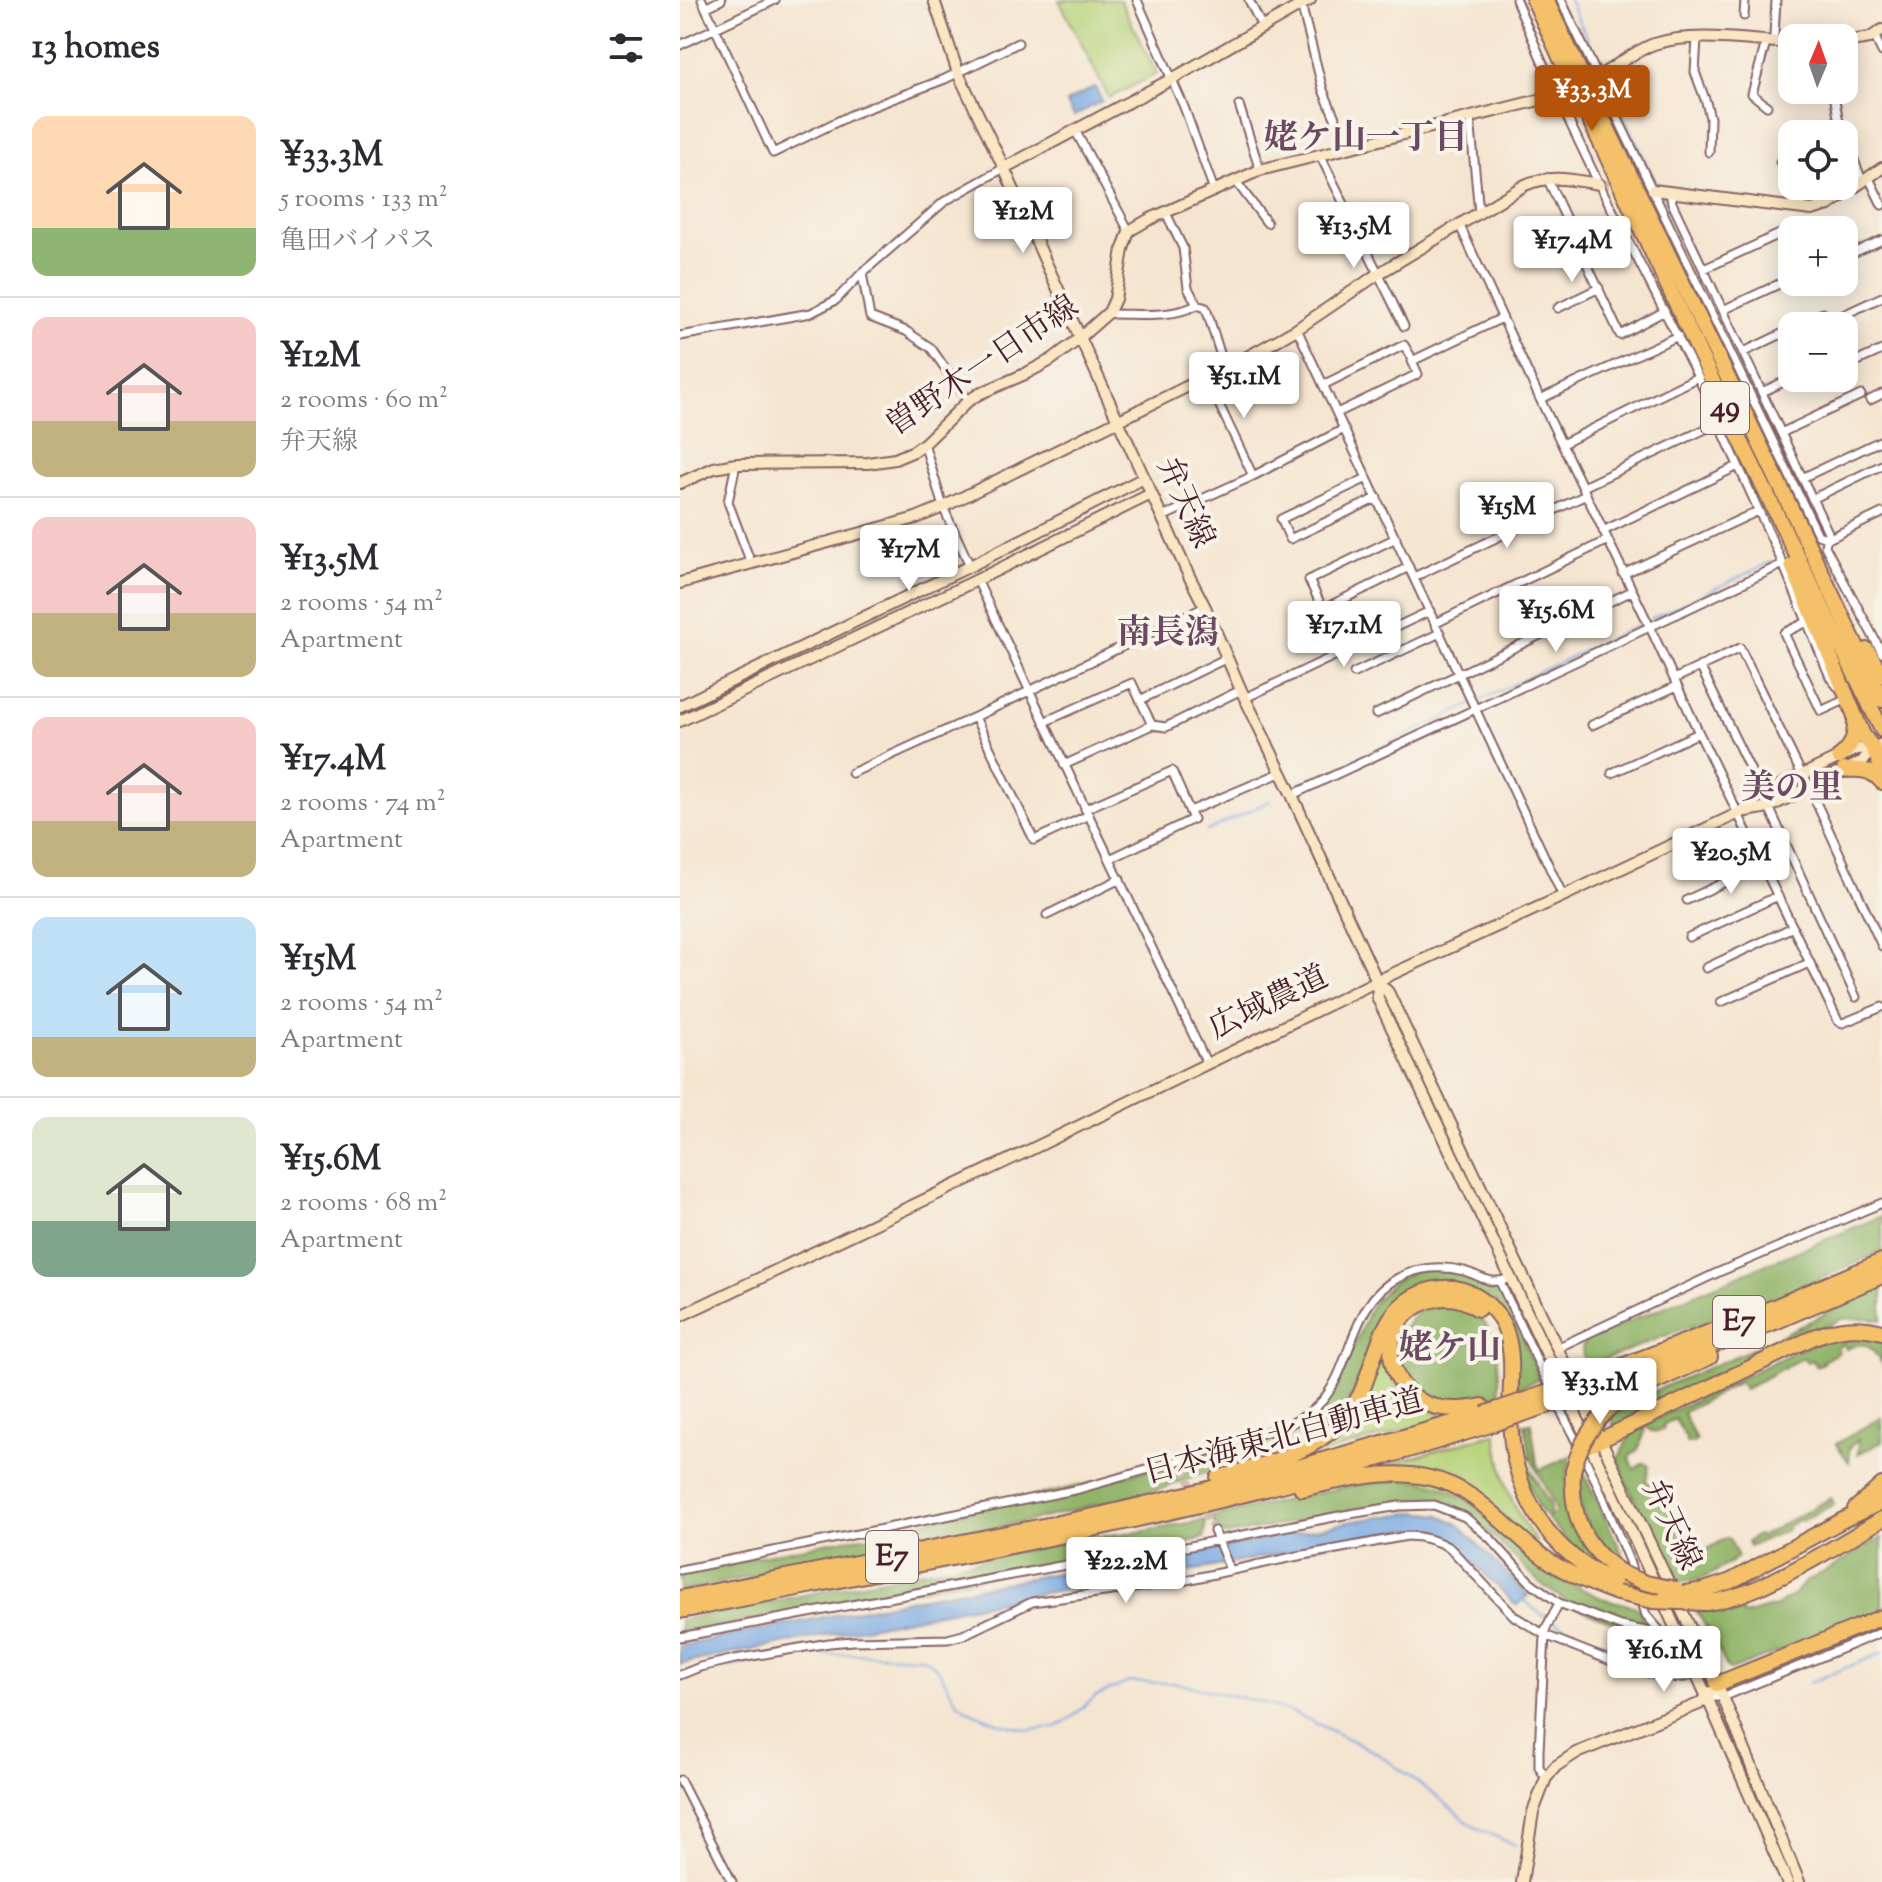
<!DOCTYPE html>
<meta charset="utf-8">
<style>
:root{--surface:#fff;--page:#f7f7f7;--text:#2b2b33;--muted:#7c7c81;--line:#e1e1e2;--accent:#b45309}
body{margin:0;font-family:"Sorts Mill Goudy","Noto Serif JP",serif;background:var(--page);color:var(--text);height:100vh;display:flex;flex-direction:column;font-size:30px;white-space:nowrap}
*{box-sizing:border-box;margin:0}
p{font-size:26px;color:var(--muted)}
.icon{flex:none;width:44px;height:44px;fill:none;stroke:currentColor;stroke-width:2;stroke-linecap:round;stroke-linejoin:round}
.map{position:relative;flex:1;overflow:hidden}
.panel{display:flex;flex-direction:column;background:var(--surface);width:680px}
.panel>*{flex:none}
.needle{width:52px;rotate:2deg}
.buttons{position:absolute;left:1098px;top:24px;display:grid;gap:16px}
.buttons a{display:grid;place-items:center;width:80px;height:80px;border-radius:16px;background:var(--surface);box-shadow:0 4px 20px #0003;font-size:40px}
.price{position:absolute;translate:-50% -68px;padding:0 18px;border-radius:8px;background:#fff;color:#222;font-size:26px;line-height:52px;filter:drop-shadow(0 2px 4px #0008)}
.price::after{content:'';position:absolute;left:50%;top:48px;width:24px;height:18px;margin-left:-12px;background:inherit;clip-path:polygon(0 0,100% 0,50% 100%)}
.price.current{background:var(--accent);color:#fff}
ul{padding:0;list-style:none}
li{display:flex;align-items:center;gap:24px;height:200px;padding:0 32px}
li+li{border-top:2px solid var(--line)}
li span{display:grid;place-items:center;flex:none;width:224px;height:160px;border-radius:16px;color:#555}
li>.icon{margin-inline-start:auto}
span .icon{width:96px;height:96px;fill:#fffc;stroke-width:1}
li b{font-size:34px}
h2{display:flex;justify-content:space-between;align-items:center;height:96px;padding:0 32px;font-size:34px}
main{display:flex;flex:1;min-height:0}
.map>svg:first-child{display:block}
</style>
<main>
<section class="panel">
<h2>13 homes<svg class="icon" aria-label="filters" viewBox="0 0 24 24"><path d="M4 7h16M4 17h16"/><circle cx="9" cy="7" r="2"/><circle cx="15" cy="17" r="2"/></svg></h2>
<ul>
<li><span style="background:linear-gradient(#ffd9b3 70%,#8fb573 0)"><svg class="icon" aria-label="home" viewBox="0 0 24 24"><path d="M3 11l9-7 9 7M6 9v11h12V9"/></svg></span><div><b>¥33.3M</b><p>5 rooms · 133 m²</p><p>亀田バイパス</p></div></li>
<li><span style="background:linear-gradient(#f6c9c9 65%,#c2b280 0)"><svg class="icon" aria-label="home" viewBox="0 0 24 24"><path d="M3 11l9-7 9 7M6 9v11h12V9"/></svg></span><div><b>¥12M</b><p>2 rooms · 60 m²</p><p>弁天線</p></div></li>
<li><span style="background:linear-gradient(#f6c9c9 60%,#c2b280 0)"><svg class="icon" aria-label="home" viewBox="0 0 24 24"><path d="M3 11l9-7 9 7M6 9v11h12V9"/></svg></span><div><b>¥13.5M</b><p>2 rooms · 54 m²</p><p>Apartment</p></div></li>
<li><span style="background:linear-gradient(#f6c9c9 65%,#c2b280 0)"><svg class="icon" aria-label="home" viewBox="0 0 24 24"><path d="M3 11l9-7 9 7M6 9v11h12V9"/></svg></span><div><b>¥17.4M</b><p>2 rooms · 74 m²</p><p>Apartment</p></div></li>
<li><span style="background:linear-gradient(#bfe0f5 75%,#c2b280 0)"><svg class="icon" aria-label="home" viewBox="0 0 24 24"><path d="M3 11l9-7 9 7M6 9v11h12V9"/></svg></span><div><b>¥15M</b><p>2 rooms · 54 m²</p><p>Apartment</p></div></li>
<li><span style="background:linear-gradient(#dfe7d0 65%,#7fa58c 0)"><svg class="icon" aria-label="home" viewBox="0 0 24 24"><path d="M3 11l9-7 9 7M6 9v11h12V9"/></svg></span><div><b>¥15.6M</b><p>2 rooms · 68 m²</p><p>Apartment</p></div></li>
</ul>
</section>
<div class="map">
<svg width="1202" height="1882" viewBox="0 0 1202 1882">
<rect width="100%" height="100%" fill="#f7f3e8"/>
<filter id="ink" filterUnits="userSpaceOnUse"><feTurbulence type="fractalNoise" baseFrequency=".0125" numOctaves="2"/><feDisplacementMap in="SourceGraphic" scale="16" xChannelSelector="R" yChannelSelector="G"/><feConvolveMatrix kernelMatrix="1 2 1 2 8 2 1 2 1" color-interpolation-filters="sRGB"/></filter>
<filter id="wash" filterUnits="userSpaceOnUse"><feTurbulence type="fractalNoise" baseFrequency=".006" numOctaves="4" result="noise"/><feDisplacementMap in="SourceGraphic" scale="32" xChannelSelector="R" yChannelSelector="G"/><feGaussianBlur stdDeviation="1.8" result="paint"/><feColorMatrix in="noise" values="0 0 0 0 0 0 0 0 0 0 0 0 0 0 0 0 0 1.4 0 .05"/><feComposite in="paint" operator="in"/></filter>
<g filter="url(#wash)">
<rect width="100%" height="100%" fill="#f5e5d0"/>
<path fill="#b6d278" stroke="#807852" stroke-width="2" d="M379,0H440L477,74L429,98Z
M702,1347H706C707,1384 725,1406 761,1413L764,1419L611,1462L651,1438Z
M816,1433C822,1478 829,1505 856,1541L854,1546L814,1507L682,1472Z"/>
<path fill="#90b468" stroke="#6d6a4a" stroke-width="2" d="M1202,1216V1251L1080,1306L1002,1329L905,1367L902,1349L905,1340Z
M737,1269C760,1270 791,1272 811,1285C828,1296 851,1359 860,1379L837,1388L828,1320L822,1309L815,1302L762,1281L747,1283L728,1290L703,1313L673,1393L650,1424L636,1435L602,1451L515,1475L508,1466L510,1461L535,1451L556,1447L598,1430C621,1430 640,1404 653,1388L657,1387L692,1304L713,1282Z
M1202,1286V1320L1185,1318L1161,1319L935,1427L930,1417L933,1413L981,1388L1077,1347Z
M769,1302C778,1306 791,1309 798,1316C821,1334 818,1368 820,1394L792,1403L752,1401L729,1386L717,1364L718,1337L736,1312Z
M1165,1334L1202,1339V1363C1190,1346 1187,1339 1166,1349L1163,1344L1157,1348L1159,1352L1143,1361V1363L1136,1366L1132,1360L1127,1362L1123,1357L1065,1389L1059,1382L1003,1413L1016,1440L1013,1443H1006V1438L995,1419L984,1424L983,1430L973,1432L964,1425L1116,1351L1149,1338Z
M1202,1417V1442L1178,1454L1179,1445L1178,1439L1169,1449V1462L1156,1444Z
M851,1423L857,1464L860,1470L891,1456C885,1478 883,1505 894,1526C902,1541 923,1562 934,1576L900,1555L860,1510L846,1478L839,1451L838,1426L842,1424C839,1454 856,1482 871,1506L869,1517L875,1513V1506L851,1459L845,1424Z
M964,1427L965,1432L958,1450L949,1457L954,1469L964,1463L969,1466L966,1481L978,1490L1003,1542C1008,1545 1017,1550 1023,1550C1031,1550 1039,1540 1049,1538L1058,1557C1037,1571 1021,1584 995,1582L936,1463L952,1431Z
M491,1465L500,1470L510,1471L514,1477L478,1490L367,1517L0,1591V1572L165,1539L194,1536L219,1527Z
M901,1467L951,1572C945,1569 938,1566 934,1562C908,1539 892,1500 901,1467Z
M713,1480L741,1481L762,1487L788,1500L837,1545L881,1579L921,1598L957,1607L967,1624L965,1628C930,1625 891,1607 864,1586C856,1580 849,1572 842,1565C795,1520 782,1495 711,1503L548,1535L540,1534L531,1517L659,1488Z
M1151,1498L1154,1504L1122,1521L1119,1520L1107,1527L1108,1529L1069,1547L1067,1542L1077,1535L1080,1537Z
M526,1520L524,1538L477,1549L423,1554L0,1634V1620L412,1537L459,1532Z
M1202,1537V1611L1051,1670L1047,1667L1029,1632L1016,1611L1060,1610L1064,1615L1096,1606L1115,1594L1125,1582L1148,1570Z"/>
<path fill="#79a9e3" stroke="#626487" stroke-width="2" d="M415,87L422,101L394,116L386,102Z
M736,1512L760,1515L778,1524L848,1595L837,1606L770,1539C756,1531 742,1529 726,1529L527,1568L355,1594L0,1664V1646L249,1596L400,1569L487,1559L674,1521Z"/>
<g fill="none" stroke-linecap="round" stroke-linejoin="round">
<path stroke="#79a9e3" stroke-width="2" d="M889,0L922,70
M925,76L977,186
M982,195L1141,530
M971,619L1093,561
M626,783L965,622
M527,831L590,801
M843,1599C874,1631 933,1645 975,1660
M0,1681L24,1672L125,1652L151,1655L173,1654L242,1657L258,1669L277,1702L290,1711L321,1724L349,1730L376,1727L392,1717L416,1696L449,1682L496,1683L581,1702L614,1713L652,1731L697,1753L759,1798L791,1825L835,1845
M1129,1683L1202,1653"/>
</g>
</g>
<g filter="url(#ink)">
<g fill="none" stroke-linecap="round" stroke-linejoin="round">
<path stroke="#d3bdaf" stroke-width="7" stroke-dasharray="7 3.5" stroke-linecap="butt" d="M503,1469L515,1492
M520,1504L534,1531"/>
<path stroke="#d3bdaf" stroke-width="10" stroke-dasharray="10 5" stroke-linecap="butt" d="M919,184L947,187"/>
<defs>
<path id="street" d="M22,0L93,153L173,114L265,79L338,43
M457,0L504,107L534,190
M569,0L582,27
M836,0L877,96L919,184L1018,377L1103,564L1150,677L1157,686
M881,0L1138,535L1148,539
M621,4L643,90L668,148
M27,7L41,0
M1064,16L1065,0
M1194,35L1202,52
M1094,36L1096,0
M1017,38L1015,72L1026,102L1030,118L1029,152
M1086,42L1072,94L1087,106
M0,45L95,0
M1153,90L1159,122L1183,183
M559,105L580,170
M790,118L799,213
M395,130L449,231
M640,155L724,326
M1100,162L1112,185
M867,178L940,335L985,311
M1189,178L1202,205
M555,180L587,223
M1112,186L1124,209
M990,192L992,203L1148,532L1145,546L1202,653
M486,213L503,248L508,288L517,305
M780,226L860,399L969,625L1019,733L1158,1021L1163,1023L1202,1007
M1164,257L1202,240
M1024,269L1104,232
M878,308L919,288
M1043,310L1112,278
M429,312L434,314C462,314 491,318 517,305L526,308L545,369
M1157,318L1202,297
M1117,326L1143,313
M617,329L883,896
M0,336L131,313L156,300L182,273
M1064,352L1112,329
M1171,364L1202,350
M527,379L573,476
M643,385L724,345L730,355
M1082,392L1112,378
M860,399L998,336
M1190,400L1202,394
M288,401L251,348L226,331L190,317L182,273L265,201L324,168
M657,413L738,374L732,361L822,318
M1101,433L1181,395
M244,443L263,507L290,566
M882,444L1018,377
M56,464L48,502L71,563
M687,478L601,519L610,539L697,498
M1122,478L1200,441
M903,487L1038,423
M1132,499L1202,465
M482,517L573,476L664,429
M923,531L1058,466
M716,538L629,580L643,609L729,567
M1148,539L1202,513
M943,574L1078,511
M734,577L906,495
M297,580L527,1064
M1127,622L1104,633L1141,711L1167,699L1165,696
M756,623L928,540
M1020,666L1082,794
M674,673L760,633
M994,679L1060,648L1122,775
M565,698L750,611
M460,700L547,658
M696,714L952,591
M295,717L354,840L409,815
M364,722L452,683L472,725L384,765
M472,725L486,727L561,690
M912,725L997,686
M172,773L295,717L525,607
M932,773L1019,733
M1129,787L1202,946
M612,795C776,719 938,640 1103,564
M1089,807L1176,997
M405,809L492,771L513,819L430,859
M510,811L600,773
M1007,900L1083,864
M367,915L440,879
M1009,937L1098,896
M1026,968L1113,927
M1041,1002L1129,963
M877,1348L1039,1272L1202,1203
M534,1531L538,1540L664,1515L719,1506L754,1505L785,1517L810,1538L849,1581L879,1603L940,1626L981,1634
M0,1570L399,1489L498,1461L608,1425C621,1419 633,1412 643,1400C674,1362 670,1303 718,1278C738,1267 762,1265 784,1271C803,1277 810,1286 830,1278
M0,1637L407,1561L474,1554L538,1540L550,1570
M0,1675L20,1667L55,1659L149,1643L173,1641L268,1639L283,1635L352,1602L497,1582L613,1557L727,1536C743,1536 756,1540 770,1548L834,1616L865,1635L941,1665L986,1678L1006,1677L988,1640L966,1615L949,1561L916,1481L883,1415L820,1282
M1027,1697H1043L1202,1632
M866,1778L859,1767V1751L865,1635L866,1628L879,1603
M0,1780L52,1882"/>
<path id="secondary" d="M254,0L278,73L324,168L367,265L509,576L525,607L561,690L612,795L697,981L708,992L1043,1697L1119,1882
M1164,42L1190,38L1202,30
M914,79C933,69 954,51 974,44C1012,31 1071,41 1112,43
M324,168L492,79L630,0
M973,190L1132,210L1149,205L1202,168
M0,483L34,468L56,464L188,463L215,459L234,451L245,443L288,401L299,394L345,374L371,360L395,342L429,312L435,299L443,249L449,231L468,220L580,170L887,93
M0,583L236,518L263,507L567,357L617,329L698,274L845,185C870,174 893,180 919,184
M0,706L290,566L464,478
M0,721L297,580L471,494
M1060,812L1089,807L1182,762L1193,748
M697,981L698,999L949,1527L1027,1697L1107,1882
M0,1316L352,1149L697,981L883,896L1059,813L1082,794L1177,749L1193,748L1202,744
M842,1882L853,1812L866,1778L876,1766L896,1753L1019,1704L1031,1692"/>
<path id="highway" d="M854,0L891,81
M866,0L902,76
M909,90L1118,523L1202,700
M898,95L1059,437L1202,730
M1112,565L1183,735L1193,748L1202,769
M1187,650L1202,675
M1159,757C1173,746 1175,737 1175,720
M1164,770C1181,769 1191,769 1202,782
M798,1309C786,1300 771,1296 757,1299C704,1308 695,1375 741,1401C758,1411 782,1410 802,1406
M913,1377L1087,1310L1202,1261
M917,1389L1095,1322L1202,1276
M933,1405L968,1385L1030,1357
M910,1445L1134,1337C1158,1328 1177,1325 1202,1332
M893,1471C890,1517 905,1550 944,1574
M538,1478C579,1465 628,1456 659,1424C667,1416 674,1405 680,1395C697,1359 698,1312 739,1294C750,1289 762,1287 774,1288C794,1291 812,1305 822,1322C836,1349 830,1383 830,1412C830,1490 866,1554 940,1584
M622,1489C663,1480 708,1468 750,1478C798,1488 827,1531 865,1558C887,1574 912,1584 937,1593
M1175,1509L1202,1485
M1024,1590L1051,1581L1163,1520L1202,1502
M0,1598L423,1514L608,1470L804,1414
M1026,1603C1063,1598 1093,1581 1125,1564C1151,1549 1177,1535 1202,1519
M0,1611C182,1575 365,1542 545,1499C633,1478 721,1453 807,1426
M1037,1684L1202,1617"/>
</defs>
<use href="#street" stroke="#866465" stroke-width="11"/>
<use href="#secondary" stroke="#866465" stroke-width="14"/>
<use href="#highway" stroke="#866465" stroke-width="18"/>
<use href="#street" stroke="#fff" stroke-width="7"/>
<use href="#secondary" stroke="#fbe6c3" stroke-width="10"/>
<use href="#highway" stroke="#f4c16a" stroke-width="14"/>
<defs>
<path id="highway-bridge" d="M902,76L909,90
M891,81L898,95
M804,1414L913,1377
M807,1426L917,1389
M893,1471C900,1443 912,1424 933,1405
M944,1574L966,1583L996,1589
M937,1593L973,1601L1026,1603
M987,1593L999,1594L1024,1590"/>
</defs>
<use href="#highway-bridge" stroke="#866465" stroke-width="18" stroke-linecap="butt"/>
<use href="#highway-bridge" stroke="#f4c16a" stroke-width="14"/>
</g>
</g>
<g text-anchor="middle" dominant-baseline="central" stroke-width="8" stroke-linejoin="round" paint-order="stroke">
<g fill="#f7f3e8" stroke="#7e5f64" stroke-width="2">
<rect x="1021" y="382" width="48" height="52" rx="6"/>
<rect x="1033" y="1296" width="52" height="52" rx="6"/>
<rect x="186" y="1531" width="52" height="52" rx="6"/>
</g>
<g font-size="30" font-weight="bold" fill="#4a1f2b">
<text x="1045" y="408">49</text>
<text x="1059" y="1322">E7</text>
<text x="212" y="1557">E7</text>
</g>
<g font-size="32" fill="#4a1f2b" stroke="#f7f3e8">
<text transform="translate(303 367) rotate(-34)">曽野木一日市線</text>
<text transform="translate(504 503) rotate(66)">弁天線</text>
<text transform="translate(589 1004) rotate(-26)">広域農道</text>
<text transform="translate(604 1438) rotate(-15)">日本海東北自動車道</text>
<text transform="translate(990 1525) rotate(65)">弁天線</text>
</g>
<g font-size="34" font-weight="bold" fill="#6d4a64" stroke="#f7f3e8">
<text x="686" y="139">姥ケ山一丁目</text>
<text x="488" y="634">南長潟</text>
<text x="1112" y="789">美の里</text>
<text x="770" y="1349">姥ケ山</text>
</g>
</g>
</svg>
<div class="buttons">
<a><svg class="needle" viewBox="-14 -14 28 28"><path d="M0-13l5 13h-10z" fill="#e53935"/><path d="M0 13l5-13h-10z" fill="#7c7c81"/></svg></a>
<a><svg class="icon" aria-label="locate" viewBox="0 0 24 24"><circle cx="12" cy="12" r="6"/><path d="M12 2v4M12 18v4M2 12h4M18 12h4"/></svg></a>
<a>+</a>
<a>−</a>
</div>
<b class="price current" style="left:912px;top:133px">¥33.3M</b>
<b class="price" style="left:343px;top:255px">¥12M</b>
<b class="price" style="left:674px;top:270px">¥13.5M</b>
<b class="price" style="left:892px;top:284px">¥17.4M</b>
<b class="price" style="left:564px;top:420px">¥51.1M</b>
<b class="price" style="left:827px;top:550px">¥15M</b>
<b class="price" style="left:229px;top:593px">¥17M</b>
<b class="price" style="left:876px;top:654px">¥15.6M</b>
<b class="price" style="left:664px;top:669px">¥17.1M</b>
<b class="price" style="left:1051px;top:896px">¥20.5M</b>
<b class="price" style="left:920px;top:1426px">¥33.1M</b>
<b class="price" style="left:446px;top:1605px">¥22.2M</b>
<b class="price" style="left:984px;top:1694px">¥16.1M</b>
</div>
</main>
